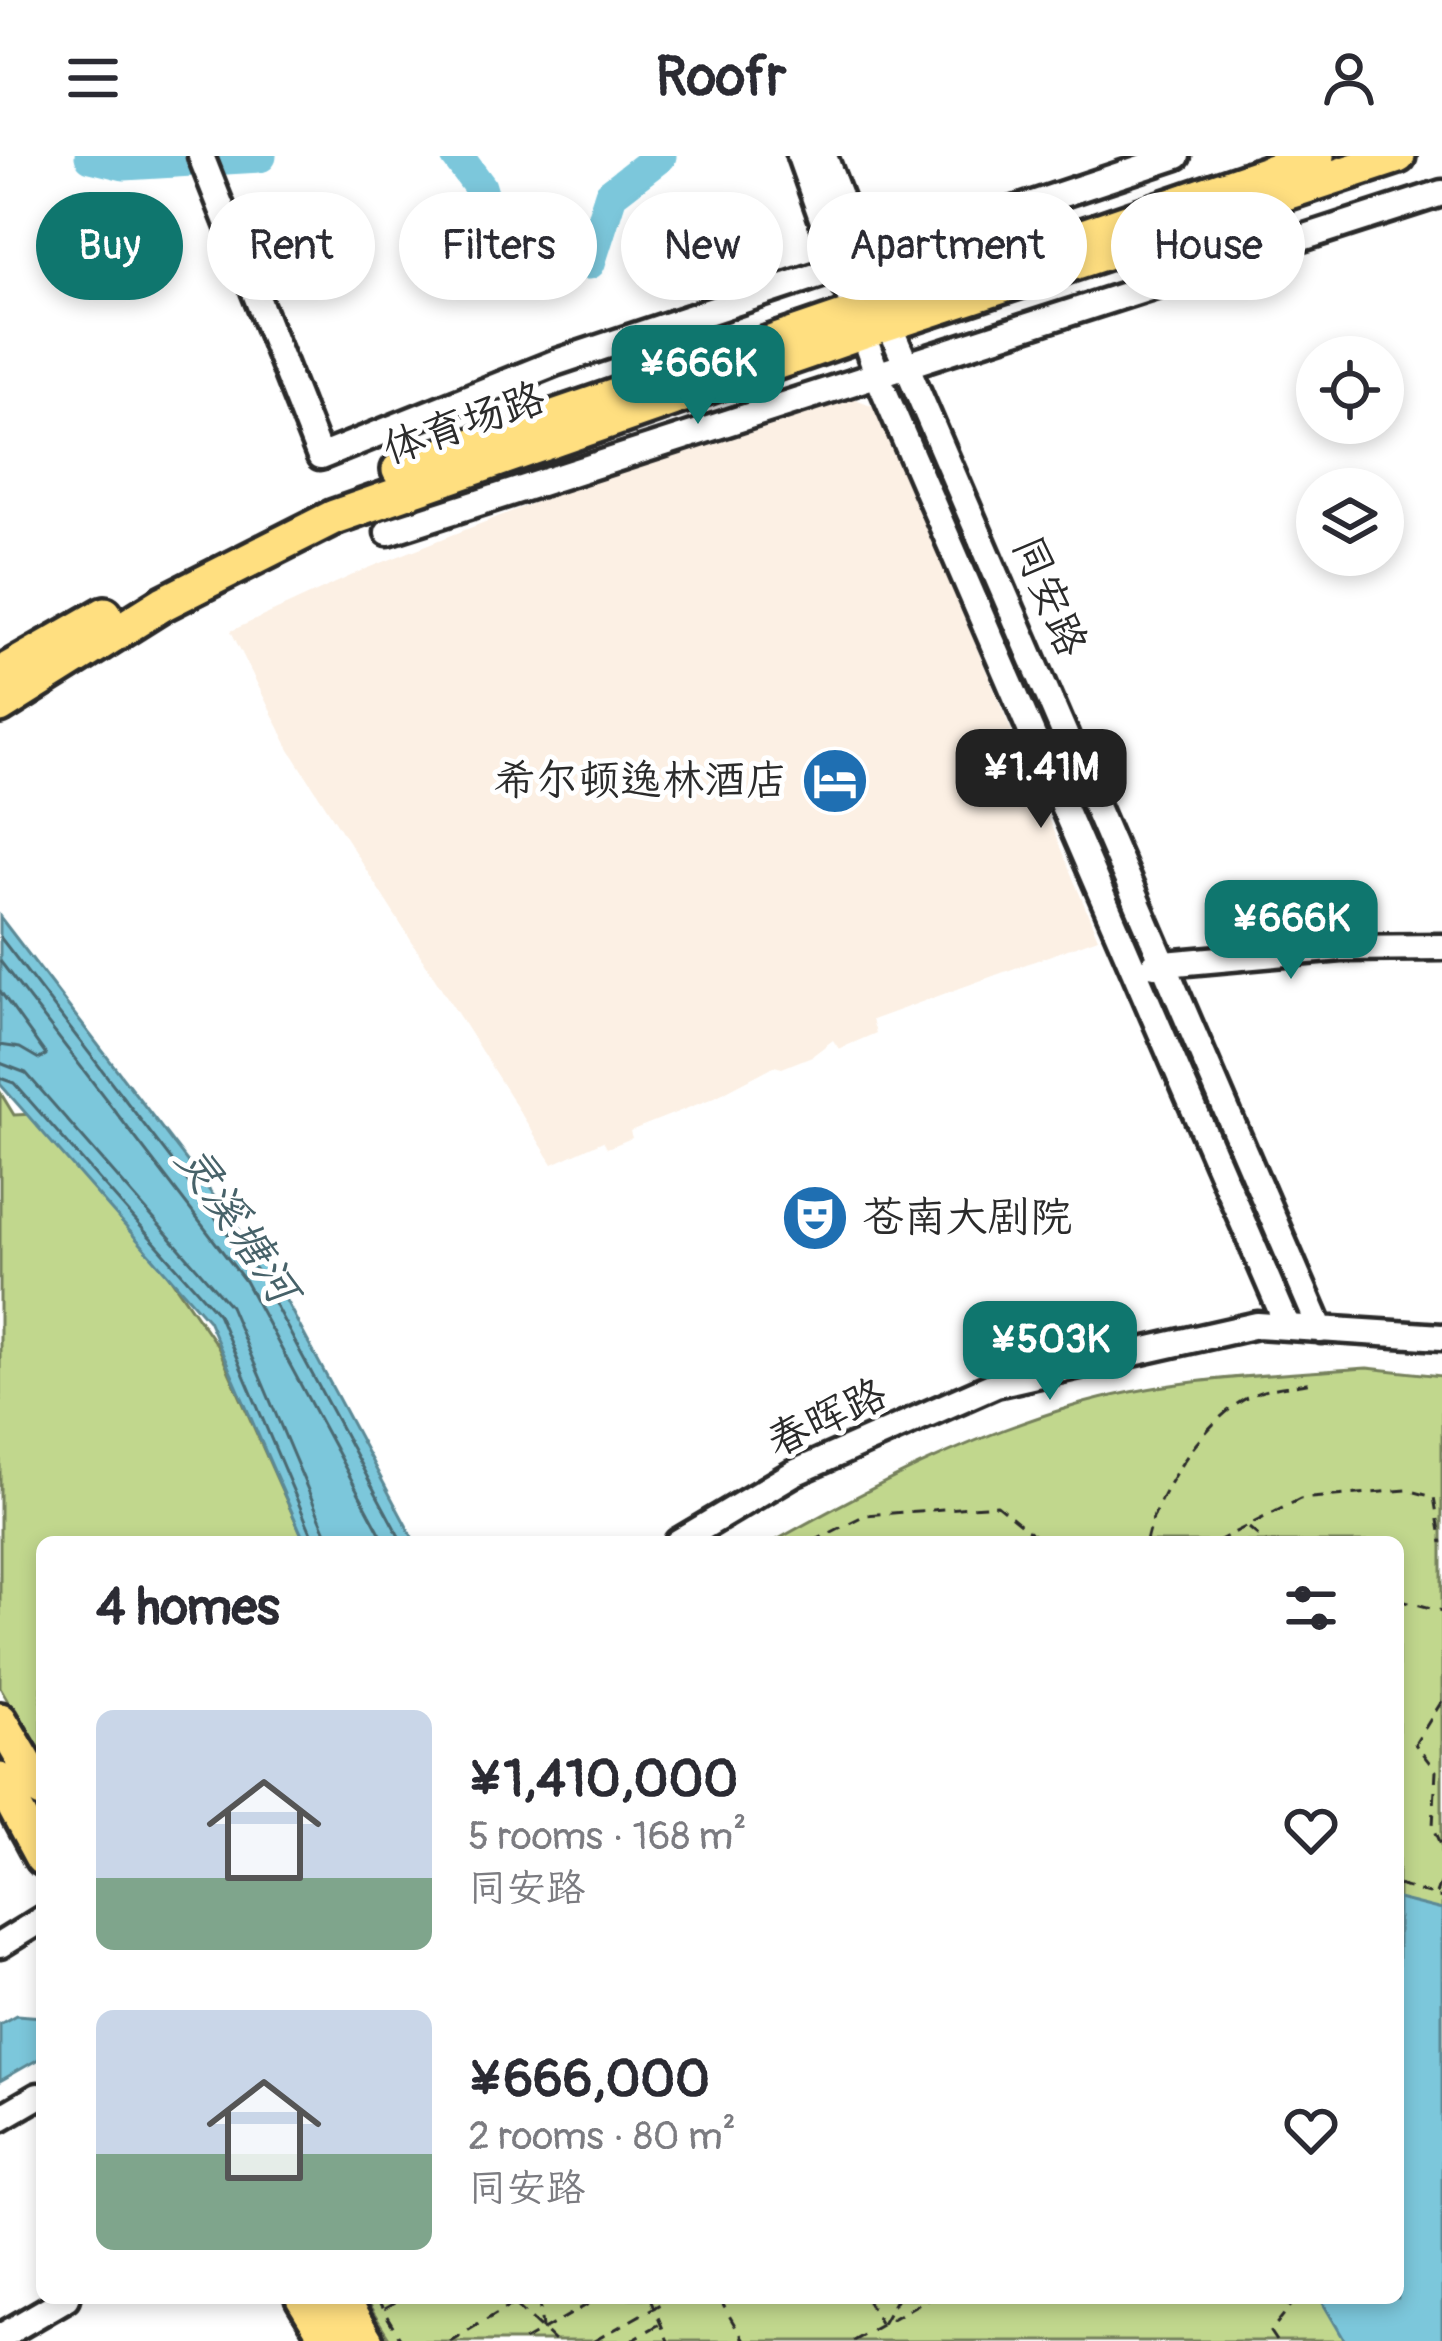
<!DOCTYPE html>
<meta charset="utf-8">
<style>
:root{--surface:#fff;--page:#f2f2f3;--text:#2b2b33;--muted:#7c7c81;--accent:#0f766e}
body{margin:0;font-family:Pangolin,"LXGW WenKai TC",sans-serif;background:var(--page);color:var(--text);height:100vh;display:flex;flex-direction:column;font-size:45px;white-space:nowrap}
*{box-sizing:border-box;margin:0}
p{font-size:39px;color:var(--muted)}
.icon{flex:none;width:66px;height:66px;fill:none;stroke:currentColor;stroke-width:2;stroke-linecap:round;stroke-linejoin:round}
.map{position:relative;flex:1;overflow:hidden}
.sheet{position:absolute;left:36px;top:1380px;width:1368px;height:768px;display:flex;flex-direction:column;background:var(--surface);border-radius:18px;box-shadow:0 6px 18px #0003}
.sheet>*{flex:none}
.guide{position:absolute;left:36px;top:36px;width:1371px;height:108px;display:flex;gap:24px}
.controls{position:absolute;left:1296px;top:180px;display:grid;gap:24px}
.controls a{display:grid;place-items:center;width:108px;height:108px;border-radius:50%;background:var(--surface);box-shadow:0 6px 18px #0003;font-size:60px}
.price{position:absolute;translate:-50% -102px;padding:0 27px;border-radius:24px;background:var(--accent);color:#fff;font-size:39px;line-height:78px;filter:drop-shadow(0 3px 6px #0008)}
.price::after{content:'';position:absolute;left:50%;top:72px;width:36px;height:27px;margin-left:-18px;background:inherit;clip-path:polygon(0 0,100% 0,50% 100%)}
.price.on{background:#222;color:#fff}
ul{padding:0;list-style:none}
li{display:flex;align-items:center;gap:36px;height:300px;padding:0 60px}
li span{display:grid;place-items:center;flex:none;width:336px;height:240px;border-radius:18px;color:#555}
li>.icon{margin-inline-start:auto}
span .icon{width:144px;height:144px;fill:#fffc;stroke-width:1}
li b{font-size:51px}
h2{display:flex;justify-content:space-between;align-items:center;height:144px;padding:0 60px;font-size:51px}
.pill{padding:0 42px;border-radius:54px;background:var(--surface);box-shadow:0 6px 18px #0003;font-size:42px;line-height:108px}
.pill.on{background:var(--accent);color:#fff}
header{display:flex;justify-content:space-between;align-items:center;height:156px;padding:0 60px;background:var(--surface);font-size:54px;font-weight:800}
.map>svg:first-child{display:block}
</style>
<header><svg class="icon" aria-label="menu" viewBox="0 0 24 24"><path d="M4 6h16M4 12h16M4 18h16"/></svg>Roofr<svg class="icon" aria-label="person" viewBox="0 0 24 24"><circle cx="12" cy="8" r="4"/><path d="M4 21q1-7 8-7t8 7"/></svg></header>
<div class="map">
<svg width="1442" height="2185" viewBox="0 0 1442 2185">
<rect width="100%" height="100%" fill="#fff"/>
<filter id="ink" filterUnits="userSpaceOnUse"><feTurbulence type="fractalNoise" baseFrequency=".00833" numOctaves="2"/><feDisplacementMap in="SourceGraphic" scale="24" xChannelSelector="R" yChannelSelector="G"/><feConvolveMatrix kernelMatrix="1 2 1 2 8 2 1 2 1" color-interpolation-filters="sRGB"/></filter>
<g filter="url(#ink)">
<path fill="#fcf0e4" d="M848,240L876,251L1098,782L872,864L876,877L839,893L833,884L812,900L782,912L774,910L713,942L630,975L632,982L607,992L603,985L553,1008L290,594L231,475L366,413L571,332L774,269Z"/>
<path fill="#c1d78d" stroke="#76815c" stroke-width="3" d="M0,936L14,959L57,957L218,1191L305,1386H42V1603L0,1531Z
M1367,1212L1442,1220V2185H391L364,2142H1398V1386H773C869,1332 968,1281 1074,1250C1168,1222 1270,1219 1367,1212Z"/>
<path fill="#7cc7db" stroke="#5c8995" stroke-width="3" d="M0,761L268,1111L415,1386H305L208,1164L0,928Z
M1398,1743L1442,1754V2185H1345L1320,2142H1398Z
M16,1859L42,1861V1901L0,1925V1868Z"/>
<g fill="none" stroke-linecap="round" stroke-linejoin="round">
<path stroke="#4b6971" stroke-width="3" d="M0,781L258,1117L402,1386
M0,805L245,1125L385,1386
M0,835L46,899L39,903L20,892L0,889
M0,907L26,917L230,1150L330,1386
M0,922L14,927L218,1158L315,1386"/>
<path stroke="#7cc7db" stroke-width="33" d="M91,0L124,8L260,0
M457,0L480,31L502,107H589L611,38L660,0"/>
<defs>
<path id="minor" d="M201,0L320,301L557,206L1177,0
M800,0L878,221L1288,1171
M824,0L880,148L1321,1174
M388,376L1442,37
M1154,809L1341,792L1442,791
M678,1386L794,1317L996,1228L1257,1169L1442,1181
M0,1789L42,1763
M0,1962L38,1940
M0,2181L67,2142"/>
<path id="major" d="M399,314L1317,0
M0,518L105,458
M0,550L164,447L334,361L861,177L1398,0
M0,1564L42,1635
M0,1624L42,1702
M303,2142L329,2185
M340,2142L366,2185"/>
</defs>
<use href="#minor" stroke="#2b2b2b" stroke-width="33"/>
<use href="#major" stroke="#2b2b2b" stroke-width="42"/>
<path stroke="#2b2b2b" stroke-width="3" stroke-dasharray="12 9" stroke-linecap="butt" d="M1249,1372L1266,1386
M812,1386L865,1359L997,1349L1042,1386
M1146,1386C1155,1338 1208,1257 1255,1238C1271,1231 1293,1230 1311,1226
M1216,1386L1300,1343L1407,1334L1434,1341L1442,1387
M1398,1443L1442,1455
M1442,1545L1415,1588L1436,1615L1433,1670L1442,1690
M1398,1729L1442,1742
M1436,1738L1442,1721
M376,2142L402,2185
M539,2142L542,2173
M650,2142L668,2185
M719,2142L744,2185
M866,2142L880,2167
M516,2149L554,2185
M384,2153L403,2142
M882,2168L897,2142
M450,2185L523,2142
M524,2185L599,2142
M594,2185L671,2142
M630,2185L660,2168
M853,2185L929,2142
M1276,2185L1270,2176L1297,2142"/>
<use href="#minor" stroke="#fff" stroke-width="24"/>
<use href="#major" stroke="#ffdf80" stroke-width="33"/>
</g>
</g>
<defs>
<symbol id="hotel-disc" viewBox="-11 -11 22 22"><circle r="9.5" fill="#1f6fb2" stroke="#fff"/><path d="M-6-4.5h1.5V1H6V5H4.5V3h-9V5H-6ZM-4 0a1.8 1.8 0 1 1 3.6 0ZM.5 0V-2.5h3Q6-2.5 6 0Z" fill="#fff"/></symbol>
<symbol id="theatre-disc" viewBox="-11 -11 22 22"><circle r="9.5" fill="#1f6fb2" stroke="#fff"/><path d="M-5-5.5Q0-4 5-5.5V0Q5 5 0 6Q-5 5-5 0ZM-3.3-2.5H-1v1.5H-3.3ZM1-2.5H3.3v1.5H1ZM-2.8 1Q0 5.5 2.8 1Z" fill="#fff"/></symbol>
</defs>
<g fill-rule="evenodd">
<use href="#hotel-disc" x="797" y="587" width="76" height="76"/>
<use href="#theatre-disc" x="777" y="1024" width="76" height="76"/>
</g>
<g text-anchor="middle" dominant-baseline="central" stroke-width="10" stroke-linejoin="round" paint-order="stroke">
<g font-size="42" fill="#2b2b2b" stroke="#fff">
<text transform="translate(464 268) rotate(-19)">体育场路</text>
<text transform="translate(1049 440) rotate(67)">同安路</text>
<text transform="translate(827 1262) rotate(-25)">春晖路</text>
</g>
<g font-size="42" fill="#2b2b2b" stroke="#fff" text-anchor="end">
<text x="788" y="625">希尔顿逸林酒店</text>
<text x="862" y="1062" text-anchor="start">苍南大剧院</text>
</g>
<g font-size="45" font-style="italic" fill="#476269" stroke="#fff">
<text transform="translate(237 1068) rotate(56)">灵溪塘河</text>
</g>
</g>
</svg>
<div class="controls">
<a><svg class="icon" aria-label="locate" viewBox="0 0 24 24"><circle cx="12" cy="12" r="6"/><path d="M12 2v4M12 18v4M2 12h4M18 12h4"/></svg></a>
<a><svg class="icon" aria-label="layers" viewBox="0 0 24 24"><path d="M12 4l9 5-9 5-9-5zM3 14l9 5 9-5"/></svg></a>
</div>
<b class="price" style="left:698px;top:271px">¥666K</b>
<b class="price on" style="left:1041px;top:675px">¥1.41M</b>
<b class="price" style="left:1291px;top:826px">¥666K</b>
<b class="price" style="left:1050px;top:1247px">¥503K</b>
<div class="guide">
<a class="pill on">Buy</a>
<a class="pill">Rent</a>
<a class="pill">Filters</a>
<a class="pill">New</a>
<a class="pill">Apartment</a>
<a class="pill">House</a>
</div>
<section class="sheet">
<h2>4 homes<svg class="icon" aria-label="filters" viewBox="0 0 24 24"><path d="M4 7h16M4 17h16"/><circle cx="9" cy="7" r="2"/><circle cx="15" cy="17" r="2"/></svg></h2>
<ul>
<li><span style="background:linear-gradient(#c9d6e8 70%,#7fa58c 0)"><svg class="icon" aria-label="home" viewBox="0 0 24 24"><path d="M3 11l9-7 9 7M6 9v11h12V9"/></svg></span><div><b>¥1,410,000</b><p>5 rooms · 168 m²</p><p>同安路</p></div><svg class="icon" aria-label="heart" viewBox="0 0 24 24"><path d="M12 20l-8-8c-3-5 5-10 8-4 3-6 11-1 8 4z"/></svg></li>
<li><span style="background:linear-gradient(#c9d6e8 60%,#7fa58c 0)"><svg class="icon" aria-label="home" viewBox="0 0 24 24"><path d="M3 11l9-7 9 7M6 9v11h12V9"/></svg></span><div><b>¥666,000</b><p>2 rooms · 80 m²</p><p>同安路</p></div><svg class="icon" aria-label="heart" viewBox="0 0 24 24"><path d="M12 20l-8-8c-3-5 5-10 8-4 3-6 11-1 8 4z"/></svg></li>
</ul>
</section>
</div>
